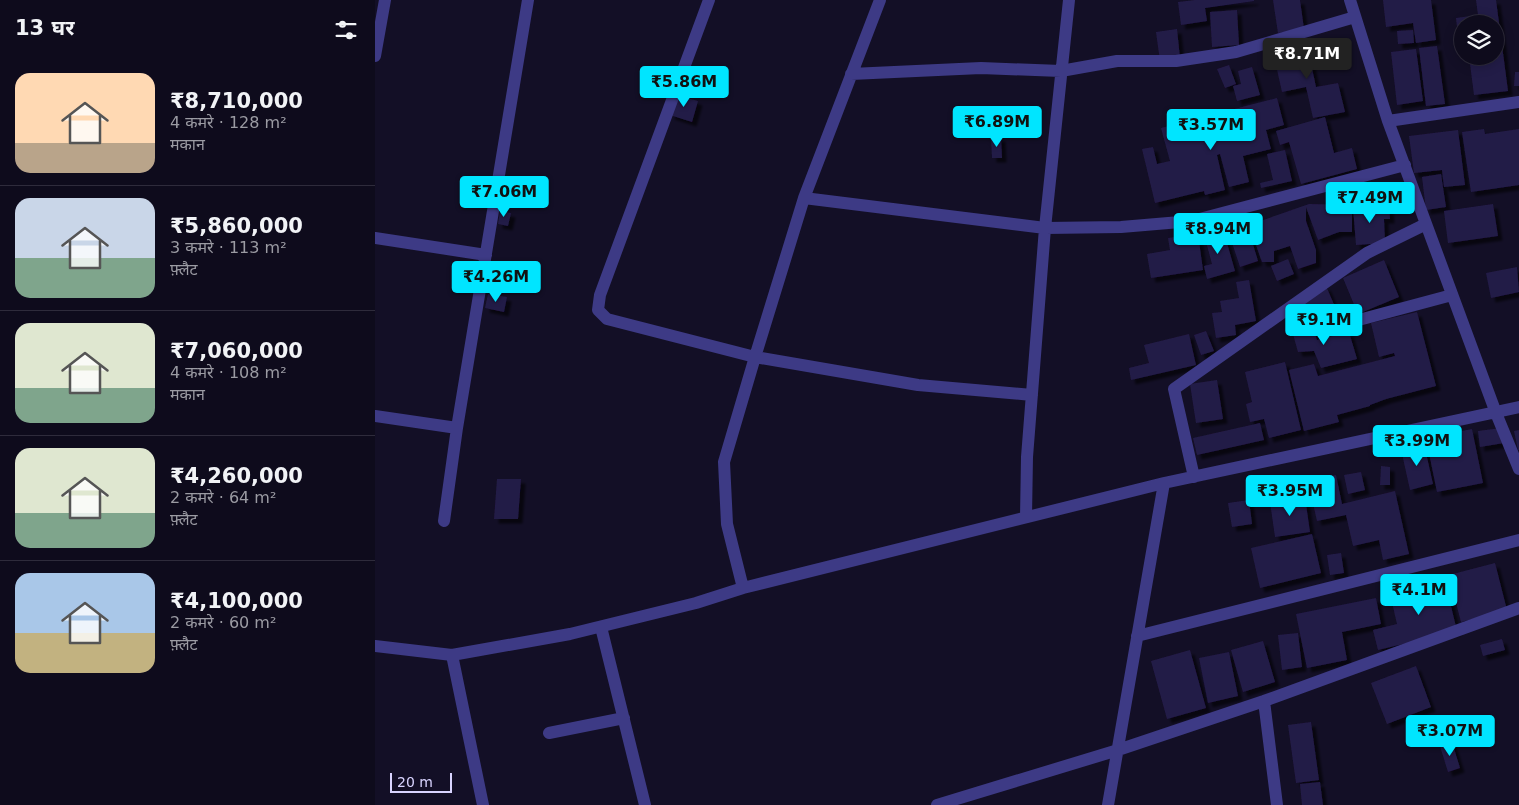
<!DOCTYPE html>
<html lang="hi">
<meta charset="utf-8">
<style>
:root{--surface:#0e0b1c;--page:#171425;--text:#f1f3f6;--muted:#9b9ba3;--line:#2e2b3b;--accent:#00e5ff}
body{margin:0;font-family:"DejaVu Sans","Noto Sans Devanagari",sans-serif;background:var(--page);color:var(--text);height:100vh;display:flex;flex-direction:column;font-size:19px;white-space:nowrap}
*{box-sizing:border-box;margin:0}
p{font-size:16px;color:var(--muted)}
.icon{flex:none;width:28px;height:28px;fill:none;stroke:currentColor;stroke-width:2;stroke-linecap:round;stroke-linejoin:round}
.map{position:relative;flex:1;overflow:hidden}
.side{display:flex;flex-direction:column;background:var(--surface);width:375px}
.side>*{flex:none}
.buttons{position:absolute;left:1079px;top:15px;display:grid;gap:10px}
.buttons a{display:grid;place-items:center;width:50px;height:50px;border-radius:50%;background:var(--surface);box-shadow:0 2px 12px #0003,0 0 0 1px var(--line);font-size:25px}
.scale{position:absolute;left:15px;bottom:12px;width:62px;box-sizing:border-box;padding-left:5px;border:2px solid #d9d4ff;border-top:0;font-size:14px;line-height:18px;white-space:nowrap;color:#d9d4ff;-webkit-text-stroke:4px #130f26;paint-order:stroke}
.price{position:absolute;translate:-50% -42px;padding:0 11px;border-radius:5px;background:var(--accent);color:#111;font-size:16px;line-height:32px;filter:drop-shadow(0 1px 2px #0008)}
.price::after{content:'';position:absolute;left:50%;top:30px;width:15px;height:11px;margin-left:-8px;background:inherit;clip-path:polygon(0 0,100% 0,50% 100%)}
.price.on{background:#222;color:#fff}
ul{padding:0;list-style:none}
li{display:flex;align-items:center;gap:15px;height:125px;padding:0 15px}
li+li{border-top:1px solid var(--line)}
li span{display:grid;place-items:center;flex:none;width:140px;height:100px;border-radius:15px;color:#555}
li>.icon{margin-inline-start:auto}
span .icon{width:60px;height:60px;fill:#fffc;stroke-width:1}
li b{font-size:21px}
h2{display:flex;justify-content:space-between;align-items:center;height:60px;padding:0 15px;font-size:21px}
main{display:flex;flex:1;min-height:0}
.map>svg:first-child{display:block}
</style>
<main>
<section class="side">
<h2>13 घर<svg class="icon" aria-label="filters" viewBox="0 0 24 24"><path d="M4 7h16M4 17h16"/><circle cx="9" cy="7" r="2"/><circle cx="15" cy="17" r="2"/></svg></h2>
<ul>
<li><span style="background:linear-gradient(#ffd9b3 70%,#b9a48a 0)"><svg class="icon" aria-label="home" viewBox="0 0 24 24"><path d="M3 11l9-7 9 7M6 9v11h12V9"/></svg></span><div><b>₹8,710,000</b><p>4 कमरे · 128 m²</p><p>मकान</p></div></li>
<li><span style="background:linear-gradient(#c9d6e8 60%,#7fa58c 0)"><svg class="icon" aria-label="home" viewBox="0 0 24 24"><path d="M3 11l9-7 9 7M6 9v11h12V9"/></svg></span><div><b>₹5,860,000</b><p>3 कमरे · 113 m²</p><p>फ़्लैट</p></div></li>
<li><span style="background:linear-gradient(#dfe7d0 65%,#7fa58c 0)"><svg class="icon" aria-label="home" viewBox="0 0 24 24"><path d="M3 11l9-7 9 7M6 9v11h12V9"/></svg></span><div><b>₹7,060,000</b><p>4 कमरे · 108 m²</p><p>मकान</p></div></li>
<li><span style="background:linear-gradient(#dfe7d0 65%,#7fa58c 0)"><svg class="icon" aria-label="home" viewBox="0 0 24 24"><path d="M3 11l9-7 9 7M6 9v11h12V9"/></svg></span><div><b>₹4,260,000</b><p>2 कमरे · 64 m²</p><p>फ़्लैट</p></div></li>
<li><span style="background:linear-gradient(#a9c7e8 60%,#c2b280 0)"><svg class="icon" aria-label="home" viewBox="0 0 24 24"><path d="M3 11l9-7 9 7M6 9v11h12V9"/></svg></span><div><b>₹4,100,000</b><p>2 कमरे · 60 m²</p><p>फ़्लैट</p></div></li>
</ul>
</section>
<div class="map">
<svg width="1144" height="805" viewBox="0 0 1144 805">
<defs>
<filter id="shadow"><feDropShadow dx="4.5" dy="4.5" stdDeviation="1" flood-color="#0009"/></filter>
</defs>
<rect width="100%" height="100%" fill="#130f26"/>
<path fill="#241b47" filter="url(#shadow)" d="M820,0H879V1L830,8L832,21L806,25L803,2Z
M898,0H925L929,29L903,33Z
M1008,0H1056L1061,40L1041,43L1038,23L1011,27Z
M1101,0H1121L1133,91L1099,95L1094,56H1120V24H1088V44L1084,45L1081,18L1103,15Z
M862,10L864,45L837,47L835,12Z
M802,29L805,58L785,61L781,32Z
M1038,30L1039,43L1023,44L1022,31Z
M931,40L941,87L963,83L970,112L938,118L931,87L907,92L899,56L909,54L907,45Z
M1062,46L1070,104L1051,106L1044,48Z
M1041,49L1048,101L1022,105L1016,52Z
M854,65L861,84L850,88L842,69Z
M877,67L885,95L862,101L858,86L866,84L863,71Z
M1140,72H1144V86H1139Z
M301,95L323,101L317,122L295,115Z
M902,98L909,125L891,130L896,149L868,156L874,182L854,187L845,154L842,155L850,190L830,195L829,191L780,203L767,149L778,147L782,164L795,161L786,128Z
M950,117L959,153L977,148L982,169L926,184L914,142L905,145L901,131Z
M1109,129L1110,134L1144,129V185L1096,192L1087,132Z
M1083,130L1090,185L1069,187L1067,170L1039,173L1034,136Z
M626,137L627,158H617L616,138Z
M910,150L917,181L886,188L885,183L898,180L892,154Z
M1066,174L1071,207L1051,210L1047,177Z
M934,204L977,205V232H964L943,240L931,207V221L941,250V263L923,269L915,246L899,251V262H887L874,225Z
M1118,204L1123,236L1073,243L1069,211Z
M1014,205L1015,219H1009L1010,243L981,245L978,207Z
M125,211L136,213L133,226L123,224Z
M871,221L883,261L865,267L852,227Z
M848,229L860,271L832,279L829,266L837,264L829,234Z
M823,234L828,270L776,278L772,254L795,250L793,238Z
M913,259L919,274L902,281L896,266Z
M1009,260L1024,297L983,314L968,278Z
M1142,267L1144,292L1116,298L1111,273Z
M874,280L881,321L860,325L861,335L841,338L837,313L847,312L845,301L864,298L861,282Z
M951,286L964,316L915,325L910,312Z
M113,294L132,297L129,312L110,308Z
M1042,312L1061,386L1011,399L995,405V406L962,415L964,422L929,431L914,370L939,364L943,376L1020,356L1019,353L1004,357L996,323Z
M936,322L942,340L974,332L982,359L946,368L939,351L923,352L916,327Z
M831,331L839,351L826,355L819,335Z
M814,334L821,365L756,380L754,368L774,363L769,345Z
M910,362L926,430L894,438L889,419L875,422L871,404L877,402L870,372Z
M842,380L848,419L821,423L815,384Z
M885,423L889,440L822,455L818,438Z
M1126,428L1129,443L1105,447L1103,431Z
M1097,429L1108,483L1062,492L1051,438Z
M1144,430V450H1143L1139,431Z
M1049,444L1058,484L1035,490L1026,449Z
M1006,466L1015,467V485H1005Z
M986,472L990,490L973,494L969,475Z
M961,475L967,504L1020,491L1034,554L1008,560L1004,540L978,546L971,515L942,521L933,481Z
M122,479H146L143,519H119Z
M930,497L935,532L900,537L895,502Z
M874,500L877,524L857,527L853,503Z
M937,534L946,573L885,588L876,548Z
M966,553L969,573L955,575L952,555Z
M1120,563L1132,610L1086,622L1074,575Z
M1069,577L1082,631L1003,650L998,630L1022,624L1016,598L1044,591L1042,584Z
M1001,598L1006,624L967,632L972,660L932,668L921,614Z
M923,633L927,667L907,670L903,635Z
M1127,639L1130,650L1108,656L1105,645Z
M888,641L900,682L868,692L856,650Z
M815,650L831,708L792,719L776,661Z
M854,652L863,696L833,703L824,658Z
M1041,666L1056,707L1012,724L996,683Z
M936,722L944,780L921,783L913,725Z
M1077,742L1085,768L1073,772L1065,746Z
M945,782L948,805H927L925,784Z"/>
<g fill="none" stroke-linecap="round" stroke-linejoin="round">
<path stroke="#3d3a85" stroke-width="12" d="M334,0L225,295L223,310L232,319L380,357L349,462L352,524L368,588
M505,0L429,198L670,228L652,457L651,517
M694,0L670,228L746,227L817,221L1030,165
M975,0L1013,121L1121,413L1144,469
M0,56L10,0
M476,74L606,68L686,71L742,61H801L861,52L980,17
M1013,121L1144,102
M429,198L380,357L543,385L657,395
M0,238L111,255
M950,329L1077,295
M0,416L82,428
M819,477L799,389L992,253L1051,224
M69,521L82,428L153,0
M226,627L270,805
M762,636L1144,540
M0,646L77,655L195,634L321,603L368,588L789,483
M77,655L108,805
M889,701L902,805
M174,733L249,718
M562,805L743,750L889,701L1144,608
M733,805L789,483L1144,407"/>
</g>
</svg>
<div class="buttons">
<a><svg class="icon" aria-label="layers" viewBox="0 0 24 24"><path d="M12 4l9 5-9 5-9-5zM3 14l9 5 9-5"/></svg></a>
</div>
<div class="scale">20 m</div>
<b class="price on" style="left:932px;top:80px">₹8.71M</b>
<b class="price" style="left:309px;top:108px">₹5.86M</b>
<b class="price" style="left:622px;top:148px">₹6.89M</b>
<b class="price" style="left:836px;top:151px">₹3.57M</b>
<b class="price" style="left:129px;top:218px">₹7.06M</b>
<b class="price" style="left:995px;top:224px">₹7.49M</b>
<b class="price" style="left:843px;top:255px">₹8.94M</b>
<b class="price" style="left:121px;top:303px">₹4.26M</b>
<b class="price" style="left:949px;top:346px">₹9.1M</b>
<b class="price" style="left:1042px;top:467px">₹3.99M</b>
<b class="price" style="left:915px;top:517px">₹3.95M</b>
<b class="price" style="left:1044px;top:616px">₹4.1M</b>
<b class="price" style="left:1075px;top:757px">₹3.07M</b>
</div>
</main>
